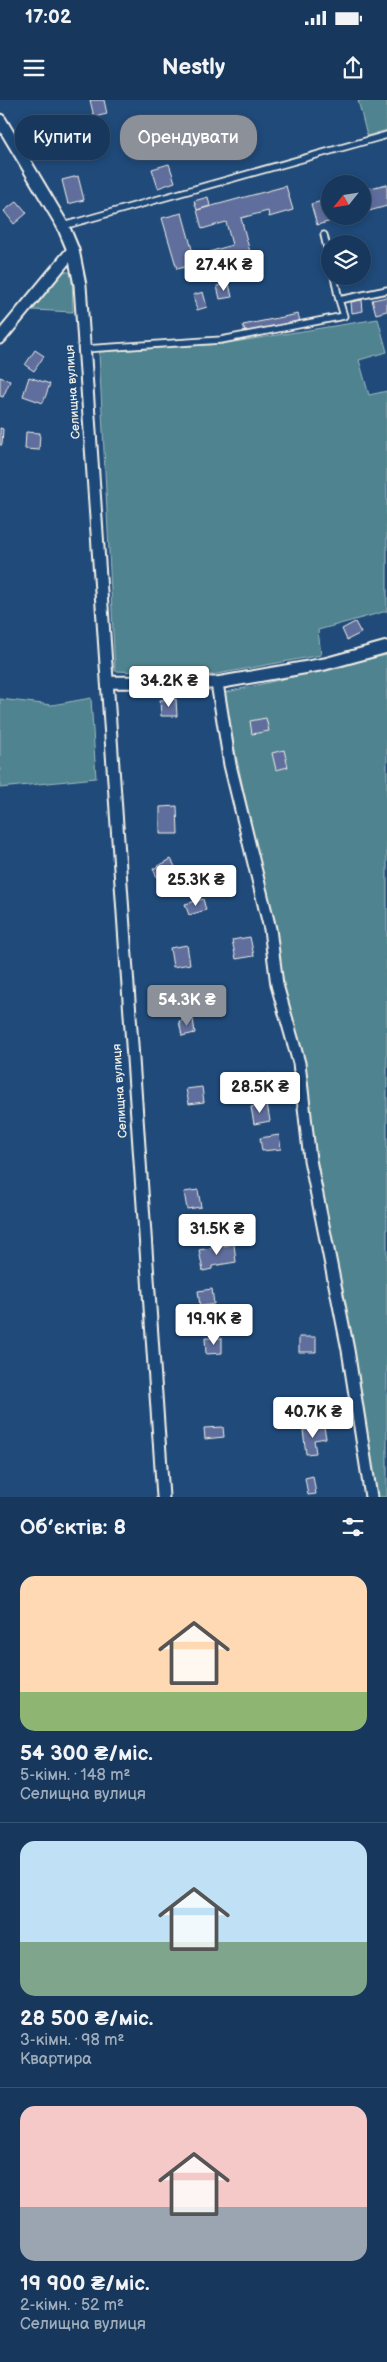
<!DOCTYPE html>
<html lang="uk">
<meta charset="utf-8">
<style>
:root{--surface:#17385c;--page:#244365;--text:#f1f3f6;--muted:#9eacbb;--line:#365272;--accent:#8c9099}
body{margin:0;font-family:"Balsamiq Sans",sans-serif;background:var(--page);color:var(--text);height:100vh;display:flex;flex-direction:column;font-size:19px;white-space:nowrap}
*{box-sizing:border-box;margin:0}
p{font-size:16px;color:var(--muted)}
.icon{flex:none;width:28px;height:28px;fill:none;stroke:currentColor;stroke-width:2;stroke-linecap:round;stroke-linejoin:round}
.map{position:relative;height:1397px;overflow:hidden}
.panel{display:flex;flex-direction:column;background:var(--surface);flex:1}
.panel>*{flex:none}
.hud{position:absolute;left:15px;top:15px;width:358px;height:45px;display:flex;gap:10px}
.needle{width:32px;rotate:240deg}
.buttons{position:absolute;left:321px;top:75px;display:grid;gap:10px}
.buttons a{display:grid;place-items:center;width:50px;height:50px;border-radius:50%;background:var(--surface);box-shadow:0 2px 8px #0003,0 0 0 1px var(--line);font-size:25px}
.price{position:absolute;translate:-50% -42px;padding:0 11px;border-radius:5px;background:#fff;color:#222;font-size:16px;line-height:32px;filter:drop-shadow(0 1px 2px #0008)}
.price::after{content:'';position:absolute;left:50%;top:30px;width:15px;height:11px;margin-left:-8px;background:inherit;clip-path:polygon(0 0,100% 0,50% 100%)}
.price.active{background:var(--accent);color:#fff}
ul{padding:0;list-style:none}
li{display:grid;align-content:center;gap:10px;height:265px;padding:0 20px}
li+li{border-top:1px solid var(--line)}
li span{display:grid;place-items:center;height:155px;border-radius:15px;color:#555}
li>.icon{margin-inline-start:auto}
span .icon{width:90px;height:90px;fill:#fffc;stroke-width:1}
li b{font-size:21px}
h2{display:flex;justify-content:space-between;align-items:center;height:60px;padding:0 20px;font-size:21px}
.chip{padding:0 18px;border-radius:20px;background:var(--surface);box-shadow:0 2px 8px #0003,0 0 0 1px var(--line);font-size:18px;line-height:45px}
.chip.active{background:var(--accent);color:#fff}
.status{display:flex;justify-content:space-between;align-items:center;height:35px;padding:0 25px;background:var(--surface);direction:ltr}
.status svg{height:14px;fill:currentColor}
header{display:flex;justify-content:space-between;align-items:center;height:65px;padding:0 20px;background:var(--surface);font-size:22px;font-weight:600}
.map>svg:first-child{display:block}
</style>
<div class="status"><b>17:02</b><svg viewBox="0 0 49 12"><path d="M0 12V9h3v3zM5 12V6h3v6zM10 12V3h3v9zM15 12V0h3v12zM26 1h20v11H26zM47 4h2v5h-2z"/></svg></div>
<header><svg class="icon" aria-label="menu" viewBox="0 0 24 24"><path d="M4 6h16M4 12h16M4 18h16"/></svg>Nestly<svg class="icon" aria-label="share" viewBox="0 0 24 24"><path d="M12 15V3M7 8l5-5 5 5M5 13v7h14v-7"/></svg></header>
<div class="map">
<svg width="387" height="1397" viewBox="0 0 387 1397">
<rect width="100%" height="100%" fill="#1f4a7a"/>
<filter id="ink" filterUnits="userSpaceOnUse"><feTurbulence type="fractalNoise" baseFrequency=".02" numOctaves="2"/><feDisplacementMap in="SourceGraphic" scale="10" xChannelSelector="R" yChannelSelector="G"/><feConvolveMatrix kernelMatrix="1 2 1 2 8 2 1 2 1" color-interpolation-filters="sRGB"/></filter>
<g filter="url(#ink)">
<path fill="#508390" stroke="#a2babc" d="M358,0H387V30L367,36Z
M64,171L72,173L73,212L33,210Z
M378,219L387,252L359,260L369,295L387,291V511L318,530L321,555L212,575L115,571L99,252L221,244Z
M387,555V1397H374L301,964L223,593Z
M91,598L96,678L0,688V599L52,605Z"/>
<path fill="#5e6e9c" stroke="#f4f1e8" d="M90,0H104L107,14L94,17Z
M141,29L145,45L131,49L127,32Z
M60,34L64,49L47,54L43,39Z
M169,64L175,82L158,88L152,69Z
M78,76L84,100L68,104L62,80Z
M387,84V106L362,113V90Z
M286,86L293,110L269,117L268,111L241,118L251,156L213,166L209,152L232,145L226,122L202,129L197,110Z
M208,97L210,106L197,110L194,101Z
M330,99V116H350L317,125L311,104Z
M17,101L27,113L14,124L4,111Z
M182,113L196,164L177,169L162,118Z
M229,184L232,197L220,199L217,186Z
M203,192L207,207L197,210L193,195Z
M387,197V211L376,214L372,200Z
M362,200L363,211L352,213L351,202Z
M298,214L300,221L245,232L243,225Z
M35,250L44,256L34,271L25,265Z
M0,277L10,281L3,297L0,296Z
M29,277L50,284L43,303L23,296Z
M0,328L3,329L2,345H0Z
M26,332L40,333L39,350L25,349Z
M355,522L361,533L347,540L342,529Z
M176,599L177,616H161L160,600Z
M266,618L269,631L252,634L250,621Z
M284,650L288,667L276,670L272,653Z
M177,706L178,734H160V707Z
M171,759L178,772L159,781L153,769Z
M203,799L206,810L189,815L185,804Z
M250,837L254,856L236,859L232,840Z
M187,845L190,864L173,867L170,848Z
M193,919L195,933L182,936L179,921Z
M269,974L272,990L257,993L254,977Z
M202,987L204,1002L189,1004L186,989Z
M267,1004L270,1021L254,1024L251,1007Z
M279,1035L281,1049L262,1051L260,1038Z
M198,1090L201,1107L187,1109L184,1092Z
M234,1144L236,1162L212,1166V1169L203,1171L199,1150Z
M212,1189L214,1204L200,1206L198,1191Z
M299,1237H316V1252H299Z
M205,1238H222V1253L206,1254Z
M223,1327L224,1337L205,1339L204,1328Z
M324,1327L326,1338L314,1340L316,1353L306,1354L303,1330Z
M313,1376L316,1394L308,1395L305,1378Z"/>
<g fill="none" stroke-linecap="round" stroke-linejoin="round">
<defs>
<path id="service" d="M63,126L387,35
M324,135L330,161
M334,176L339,200L387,190
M84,249L221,240L344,216L339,200"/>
<path id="minor" d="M0,20L63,126L73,150L80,185L163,1397
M0,238L73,150
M107,582L217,583L325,564L387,547
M217,583L230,665L270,829L277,885L299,963L310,1060L348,1250L371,1397"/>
</defs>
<use href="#service" stroke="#f4f1e8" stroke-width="9"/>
<use href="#minor" stroke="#f4f1e8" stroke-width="15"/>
<use href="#service" stroke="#1f4a7a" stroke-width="5.5"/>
<use href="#minor" stroke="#1f4a7a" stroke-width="11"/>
</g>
</g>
<g text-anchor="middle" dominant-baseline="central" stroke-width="4" stroke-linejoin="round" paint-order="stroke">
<g font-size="12" fill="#f4f1e8" stroke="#1f4a7a">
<text transform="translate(73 292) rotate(-94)">Селищна вулиця</text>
<text transform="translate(120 991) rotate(-94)">Селищна вулиця</text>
</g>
</g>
</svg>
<div class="buttons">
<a><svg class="needle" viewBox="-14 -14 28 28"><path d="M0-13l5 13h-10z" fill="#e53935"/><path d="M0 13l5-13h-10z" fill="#9eacbb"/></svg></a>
<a><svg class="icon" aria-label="layers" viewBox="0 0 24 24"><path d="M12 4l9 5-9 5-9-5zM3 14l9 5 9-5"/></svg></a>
</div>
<b class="price" style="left:224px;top:192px">27.4K ₴</b>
<b class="price" style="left:169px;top:608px">34.2K ₴</b>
<b class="price" style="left:196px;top:807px">25.3K ₴</b>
<b class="price active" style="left:187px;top:927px">54.3K ₴</b>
<b class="price" style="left:260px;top:1014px">28.5K ₴</b>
<b class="price" style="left:217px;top:1156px">31.5K ₴</b>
<b class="price" style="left:214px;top:1246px">19.9K ₴</b>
<b class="price" style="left:313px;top:1339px">40.7K ₴</b>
<div class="hud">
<a class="chip">Купити</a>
<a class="chip active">Орендувати</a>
</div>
</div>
<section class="panel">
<h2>Об’єктів: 8<svg class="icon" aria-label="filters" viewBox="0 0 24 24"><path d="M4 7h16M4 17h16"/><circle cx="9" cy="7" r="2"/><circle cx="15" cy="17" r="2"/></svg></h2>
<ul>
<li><span style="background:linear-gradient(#ffd9b3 75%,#8fb573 0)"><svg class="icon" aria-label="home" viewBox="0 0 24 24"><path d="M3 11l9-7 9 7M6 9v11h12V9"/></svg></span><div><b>54 300 ₴/міс.</b><p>5-кімн. · 148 m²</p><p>Селищна вулиця</p></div></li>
<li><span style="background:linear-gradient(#bfe0f5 65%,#7fa58c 0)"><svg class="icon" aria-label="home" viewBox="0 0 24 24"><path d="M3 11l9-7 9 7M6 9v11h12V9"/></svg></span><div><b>28 500 ₴/міс.</b><p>3-кімн. · 98 m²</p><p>Квартира</p></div></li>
<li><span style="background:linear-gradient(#f6c9c9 65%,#9aa5b1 0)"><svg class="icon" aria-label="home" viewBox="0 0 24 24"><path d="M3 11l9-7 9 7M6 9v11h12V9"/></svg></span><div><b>19 900 ₴/міс.</b><p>2-кімн. · 52 m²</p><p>Селищна вулиця</p></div></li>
</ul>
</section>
